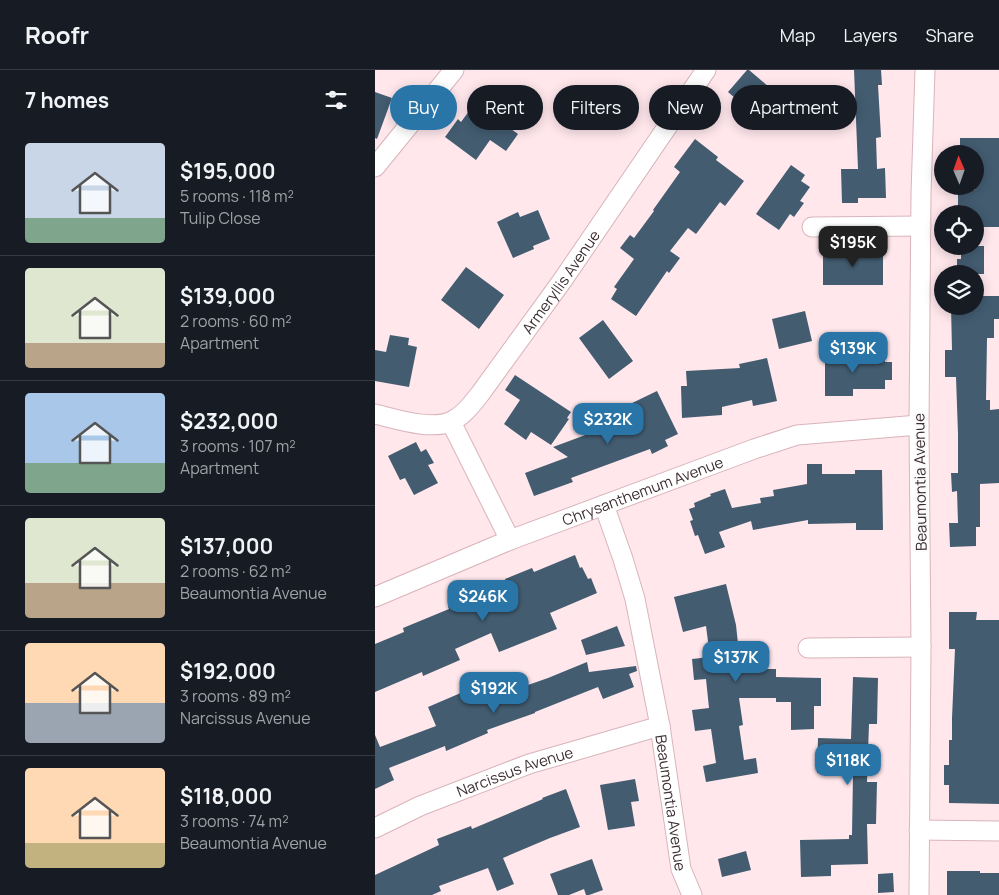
<!DOCTYPE html>
<meta charset="utf-8">
<style>
:root{--surface:#171b24;--page:#242831;--text:#f1f3f6;--muted:#9ea1a6;--line:#363941;--accent:#2a75a8}
body{margin:0;font-family:Manrope,sans-serif;background:var(--page);color:var(--text);height:100vh;display:flex;flex-direction:column;font-size:19px;white-space:nowrap}
*{box-sizing:border-box;margin:0}
p{font-size:16px;color:var(--muted)}
.icon{flex:none;width:28px;height:28px;fill:none;stroke:currentColor;stroke-width:2;stroke-linecap:round;stroke-linejoin:round}
.map{position:relative;flex:1;overflow:hidden}
.details{display:flex;flex-direction:column;background:var(--surface);width:375px}
.details>*{flex:none}
.top-card{position:absolute;left:15px;top:15px;width:475px;height:45px;display:flex;gap:10px}
.needle{width:32px;rotate:358deg}
.fabs{position:absolute;left:559px;top:75px;display:grid;gap:10px}
.fabs a{display:grid;place-items:center;width:50px;height:50px;border-radius:50%;background:var(--surface);box-shadow:0 2px 12px #0003;font-size:25px}
.price{position:absolute;translate:-50% -42px;padding:0 11px;border-radius:10px;background:var(--accent);color:#fff;font-size:16px;line-height:32px;filter:drop-shadow(0 1px 2px #0008)}
.price::after{content:'';position:absolute;left:50%;top:30px;width:15px;height:11px;margin-left:-8px;background:inherit;clip-path:polygon(0 0,100% 0,50% 100%)}
.price.active{background:#222;color:#fff}
ul{padding:0;list-style:none}
li{display:flex;align-items:center;gap:15px;height:125px;padding:0 25px}
li+li{border-top:1px solid var(--line)}
li span{display:grid;place-items:center;flex:none;width:140px;height:100px;border-radius:5px;color:#555}
li>.icon{margin-inline-start:auto}
span .icon{width:60px;height:60px;fill:#fffc;stroke-width:1}
li b{font-size:21px}
h2{display:flex;justify-content:space-between;align-items:center;height:60px;padding:0 25px;font-size:21px}
.tag{padding:0 18px;border-radius:22px;background:var(--surface);box-shadow:0 2px 12px #0003;font-size:18px;line-height:45px}
.tag.active{background:var(--accent);color:#fff}
header{display:flex;align-items:center;gap:30px;box-sizing:border-box;height:70px;padding:0 25px;background:var(--surface);border-bottom:1px solid var(--line)}
header strong{font-size:24px}
nav{display:flex;gap:28px;margin-inline-start:auto;font-size:18px}
main{display:flex;flex:1;min-height:0}
.map>svg:first-child{display:block}
</style>
<header>
<strong>Roofr</strong>
<nav><a>Map</a><a>Layers</a><a>Share</a></nav>
</header>
<main>
<section class="details">
<h2>7 homes<svg class="icon" aria-label="filters" viewBox="0 0 24 24"><path d="M4 7h16M4 17h16"/><circle cx="9" cy="7" r="2"/><circle cx="15" cy="17" r="2"/></svg></h2>
<ul>
<li><span style="background:linear-gradient(#c9d6e8 75%,#7fa58c 0)"><svg class="icon" aria-label="home" viewBox="0 0 24 24"><path d="M3 11l9-7 9 7M6 9v11h12V9"/></svg></span><div><b>$195,000</b><p>5 rooms · 118 m²</p><p>Tulip Close</p></div></li>
<li><span style="background:linear-gradient(#dfe7d0 75%,#b9a48a 0)"><svg class="icon" aria-label="home" viewBox="0 0 24 24"><path d="M3 11l9-7 9 7M6 9v11h12V9"/></svg></span><div><b>$139,000</b><p>2 rooms · 60 m²</p><p>Apartment</p></div></li>
<li><span style="background:linear-gradient(#a9c7e8 70%,#7fa58c 0)"><svg class="icon" aria-label="home" viewBox="0 0 24 24"><path d="M3 11l9-7 9 7M6 9v11h12V9"/></svg></span><div><b>$232,000</b><p>3 rooms · 107 m²</p><p>Apartment</p></div></li>
<li><span style="background:linear-gradient(#dfe7d0 65%,#b9a48a 0)"><svg class="icon" aria-label="home" viewBox="0 0 24 24"><path d="M3 11l9-7 9 7M6 9v11h12V9"/></svg></span><div><b>$137,000</b><p>2 rooms · 62 m²</p><p>Beaumontia Avenue</p></div></li>
<li><span style="background:linear-gradient(#ffd9b3 60%,#9aa5b1 0)"><svg class="icon" aria-label="home" viewBox="0 0 24 24"><path d="M3 11l9-7 9 7M6 9v11h12V9"/></svg></span><div><b>$192,000</b><p>3 rooms · 89 m²</p><p>Narcissus Avenue</p></div></li>
<li><span style="background:linear-gradient(#ffd9b3 75%,#c2b280 0)"><svg class="icon" aria-label="home" viewBox="0 0 24 24"><path d="M3 11l9-7 9 7M6 9v11h12V9"/></svg></span><div><b>$118,000</b><p>3 rooms · 74 m²</p><p>Beaumontia Avenue</p></div></li>
</ul>
</section>
<div class="map">
<svg width="624" height="825" viewBox="0 0 624 825">
<rect width="100%" height="100%" fill="#ffe7ec"/>
<path fill="#435c70" d="M372,0H374L401,23L381,46L353,22Z
M479,0H506L507,15H503L506,67L501,68L502,99L510,98L511,128H483V133H467L466,99H483Z
M0,22L17,28L2,69L0,68Z
M100,33L143,64L131,81L115,70L101,90L70,67L83,49L86,52Z
M585,68H624V157H600V144H590V136L583,135V120H600V84H585Z
M320,69L343,87L341,90L369,111L350,136L345,132L321,164L313,158L295,181L305,188L294,203L292,201L261,246L236,229L242,219L239,217L259,189L245,178L255,165L259,168L279,141L278,140L305,102L299,97Z
M416,95L430,105L426,111L435,117L425,131L429,133L419,147L415,144L404,160L381,144Z
M163,140L175,169L158,176L159,179L138,188L122,152L143,142L145,147Z
M586,176H609V204H582V189H586Z
M476,177H494V185H508V215H448V184H476Z
M91,197L129,225L104,259L66,230Z
M600,226H624V249H619V268H612L611,330H615V340L624,339V413L605,414V457H601V476L575,477L574,453H583L582,421L577,422L576,403H583V364L581,307H570V280H577L576,236H600Z
M430,241L437,271L404,279L397,249Z
M228,250L258,291L234,309L204,268Z
M15,265L34,268L33,275L42,277L34,317L0,311V280L11,282Z
M450,277H466V290H510V292H517V310H510V319H478V326H450Z
M392,288L402,331L378,336L377,330L347,337V345L307,348L306,316H312L311,301L365,298L364,294Z
M140,305L196,342L192,348L194,349L176,375L156,362L151,370L129,354L145,330L130,320Z
M282,321L303,364L290,370L293,376L277,384L275,379L196,408L198,412L159,426L150,403L193,387L178,377L259,347L253,335Z
M41,372L46,382L51,379L59,393L53,395L63,413L39,425L30,408L25,410L13,386Z
M432,394H447V404H480V400H507L508,460H481V453L433,454V450L378,460L376,451L344,462L350,477L330,484L323,465L320,466L315,451L318,450L314,439L320,437L319,433L336,426L335,424L350,419L357,438L386,433L385,428L399,426L398,420L432,414Z
M200,485L205,498L207,497L213,509L216,508L222,523L175,543L182,559L124,582L116,563L80,579L85,590L48,606L47,602L0,622V574L29,562L28,558L74,539L73,536L89,529L93,538L134,520L130,509L157,498L159,502Z
M351,514L361,555L364,583L376,581L379,599H401V607L446,608V636H439V659L416,660V632H401V628H364L368,655L364,656L369,690L381,688L383,703L331,712L328,696L341,693L336,659L320,661L317,640L334,638L331,609L319,610L317,589L335,587L331,556L308,562L299,527Z
M574,542H602L601,550H624V734L574,733V715H569V695H574V670H577V648L580,579H574Z
M242,556L250,576L211,585L206,570Z
M212,592L214,602L261,596L262,601L254,604L259,617L228,629L223,617L160,642V643L112,660L113,663L71,681L70,676L14,698L19,710L0,719V665L5,677L61,656L53,637L95,619L101,633L173,608Z
M478,607L503,608L502,654H494L492,712H502L501,754H492L493,794L456,795V806L426,807L425,770L474,769V765H477L478,704L442,703L443,668L476,669Z
M260,709L264,731L256,732L260,756L233,760L225,715Z
M191,719L205,757L175,768L128,788L139,814L122,821L113,798L64,816L66,821L57,825H0V805L64,775L62,769L96,756L97,759L168,729L167,728Z
M371,781L376,800L347,807L343,789Z
M217,789L228,820L214,825H211L209,819L194,825H183L175,804Z
M572,801H605V803H624V825H572Z
M518,803L519,822L503,823V804Z"/>
<g fill="none" stroke-linecap="round" stroke-linejoin="round">
<defs>
<g id="minor">
<path d="M0,97L79,0"/>
<path d="M437,157L546,156"/>
<path id="s1" d="M0,344C21,349 57,361 77,351C89,345 97,334 105,324L187,211L331,0"/>
<path d="M76,352L135,470"/>
<path id="s2" d="M229,435L248,489L260,529L285,656L306,799L317,825"/>
<path id="s3" d="M0,527L135,470L379,379L422,365L544,355"/>
<path d="M433,578L546,577"/>
<path id="s4" d="M0,758L45,736L154,694L285,656"/>
<path d="M544,760L624,761"/>
<path d="M544,825L546,577L544,355L546,124L550,0"/>
</g>
</defs>
<use href="#minor" stroke="#d9b4bb" stroke-width="21"/>
<use href="#minor" stroke="#fff" stroke-width="19"/>
</g>
<g text-anchor="middle" dominant-baseline="central" stroke-width="5" stroke-linejoin="round" paint-order="stroke">
<g font-size="15" fill="#3c2e30" stroke="#fbfbfb">
<text stroke="none"><textPath href="#s1" startOffset="256">Armeryllis Avenue</textPath></text>
<text transform="translate(545 412) rotate(-91)">Beaumontia Avenue</text>
<text stroke="none"><textPath href="#s3" startOffset="288">Chrysanthemum Avenue</textPath></text>
<text stroke="none"><textPath href="#s4" startOffset="151">Narcissus Avenue</textPath></text>
<text stroke="none"><textPath href="#s2" startOffset="306">Beaumontia Avenue</textPath></text>
</g>
</g>
</svg>
<div class="fabs">
<a><svg class="needle" viewBox="-14 -14 28 28"><path d="M0-13l5 13h-10z" fill="#e53935"/><path d="M0 13l5-13h-10z" fill="#9ea1a6"/></svg></a>
<a><svg class="icon" aria-label="locate" viewBox="0 0 24 24"><circle cx="12" cy="12" r="6"/><path d="M12 2v4M12 18v4M2 12h4M18 12h4"/></svg></a>
<a><svg class="icon" aria-label="layers" viewBox="0 0 24 24"><path d="M12 4l9 5-9 5-9-5zM3 14l9 5 9-5"/></svg></a>
</div>
<b class="price active" style="left:478px;top:198px">$195K</b>
<b class="price" style="left:478px;top:304px">$139K</b>
<b class="price" style="left:233px;top:375px">$232K</b>
<b class="price" style="left:108px;top:552px">$246K</b>
<b class="price" style="left:361px;top:613px">$137K</b>
<b class="price" style="left:119px;top:644px">$192K</b>
<b class="price" style="left:473px;top:716px">$118K</b>
<div class="top-card">
<a class="tag active">Buy</a>
<a class="tag">Rent</a>
<a class="tag">Filters</a>
<a class="tag">New</a>
<a class="tag">Apartment</a>
</div>
</div>
</main>
